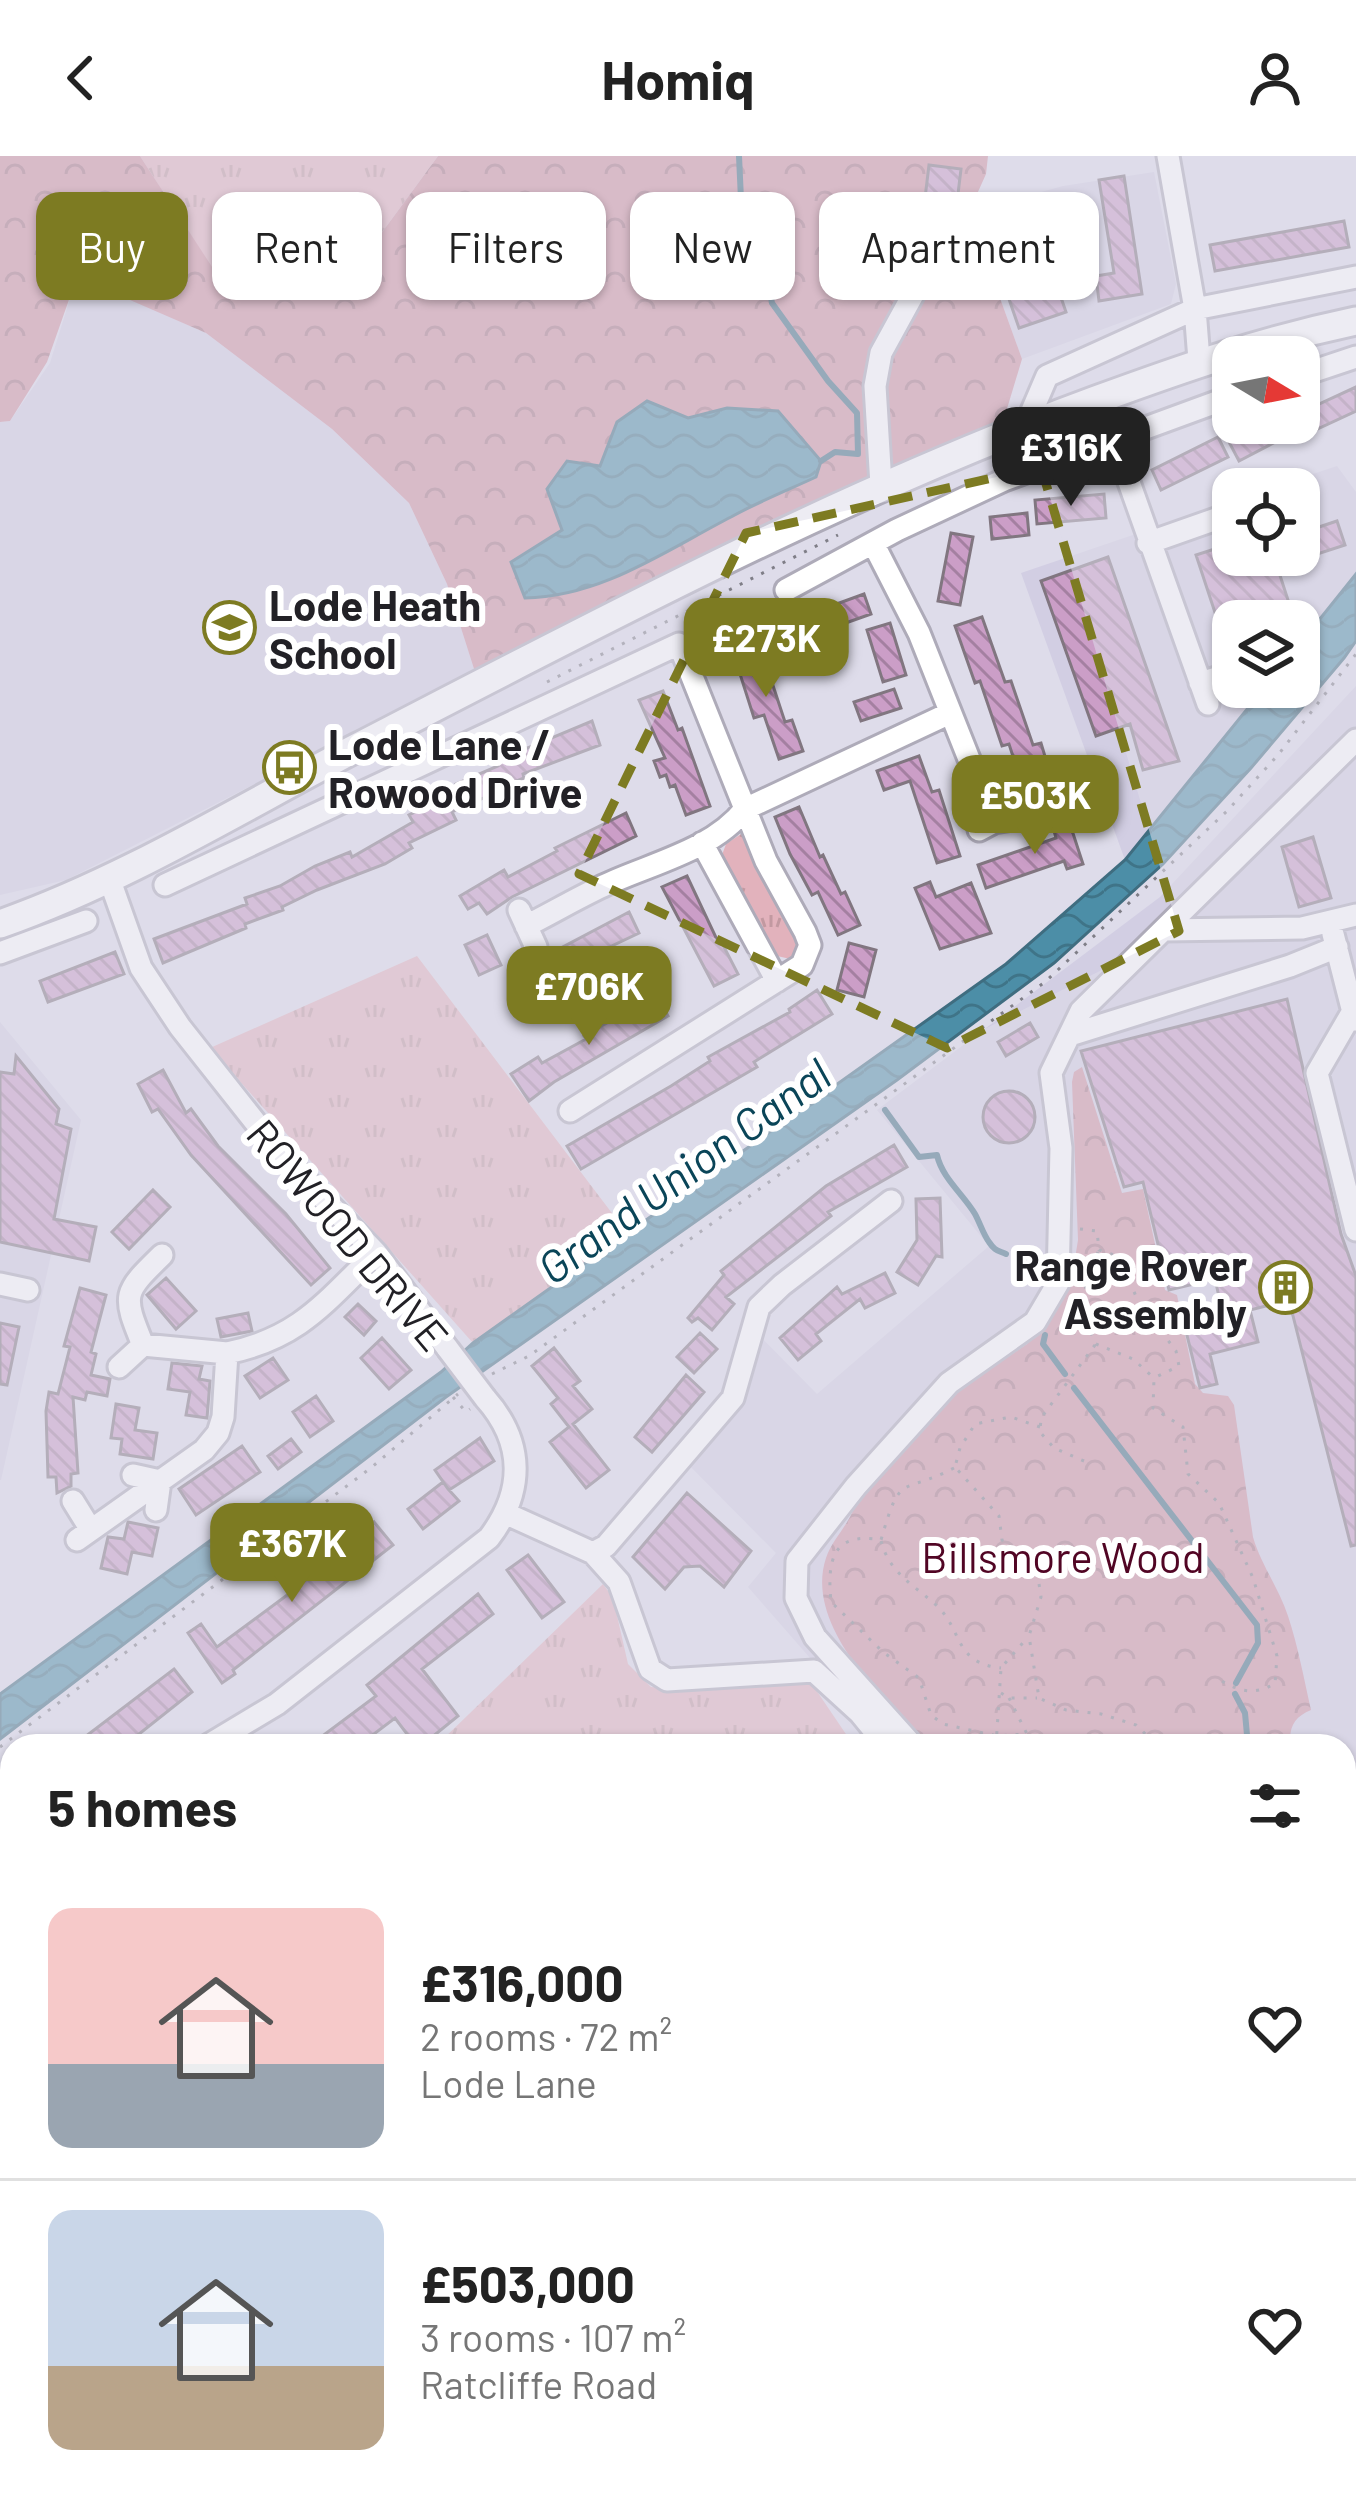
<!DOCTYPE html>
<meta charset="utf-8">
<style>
:root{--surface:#fff;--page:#f2f2f2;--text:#222;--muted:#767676;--line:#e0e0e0;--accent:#7d7b22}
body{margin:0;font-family:Barlow,sans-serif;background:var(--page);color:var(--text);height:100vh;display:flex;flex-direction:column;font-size:45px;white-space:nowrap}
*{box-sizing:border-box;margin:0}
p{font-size:39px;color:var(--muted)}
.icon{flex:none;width:66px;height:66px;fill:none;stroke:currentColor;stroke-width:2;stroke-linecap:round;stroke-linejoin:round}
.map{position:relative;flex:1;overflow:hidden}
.side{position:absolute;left:0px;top:1578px;width:1356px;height:768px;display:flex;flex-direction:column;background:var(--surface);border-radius:36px 36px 0 0;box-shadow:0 3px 9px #0004}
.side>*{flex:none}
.banner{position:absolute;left:36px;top:36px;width:1284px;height:108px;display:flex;gap:24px}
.needle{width:78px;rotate:100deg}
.tools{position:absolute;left:1212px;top:180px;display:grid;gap:24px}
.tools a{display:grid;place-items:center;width:108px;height:108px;border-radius:24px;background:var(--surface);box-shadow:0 3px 9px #0004;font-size:60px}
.price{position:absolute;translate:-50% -102px;padding:0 27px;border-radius:24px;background:var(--accent);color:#fff;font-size:39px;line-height:78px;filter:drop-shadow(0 3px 6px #0008)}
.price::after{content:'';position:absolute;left:50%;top:72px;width:36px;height:27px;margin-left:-18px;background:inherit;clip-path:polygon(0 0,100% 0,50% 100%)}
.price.on{background:#222;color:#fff}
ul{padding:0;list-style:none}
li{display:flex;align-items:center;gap:36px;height:300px;padding:0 48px}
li+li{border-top:3px solid var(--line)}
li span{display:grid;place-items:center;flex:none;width:336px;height:240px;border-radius:24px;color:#555}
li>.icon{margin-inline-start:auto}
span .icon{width:144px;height:144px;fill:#fffc;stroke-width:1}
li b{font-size:51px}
h2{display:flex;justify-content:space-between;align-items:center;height:144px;padding:0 48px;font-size:51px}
.tag{padding:0 42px;border-radius:24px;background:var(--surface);box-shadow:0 3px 9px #0004;font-size:42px;line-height:108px}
.tag.on{background:var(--accent);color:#fff}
header{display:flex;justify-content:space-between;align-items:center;height:156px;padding:0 48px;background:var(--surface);font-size:54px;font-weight:700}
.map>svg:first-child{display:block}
</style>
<header><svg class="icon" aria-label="back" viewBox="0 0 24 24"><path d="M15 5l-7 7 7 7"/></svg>Homiq<svg class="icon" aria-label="person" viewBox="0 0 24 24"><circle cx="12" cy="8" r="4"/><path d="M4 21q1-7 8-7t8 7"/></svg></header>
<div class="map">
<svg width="1356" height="2346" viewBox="0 0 1356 2346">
<defs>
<pattern id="grass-tufts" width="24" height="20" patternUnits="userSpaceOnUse" patternTransform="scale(3)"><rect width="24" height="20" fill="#e2b2bc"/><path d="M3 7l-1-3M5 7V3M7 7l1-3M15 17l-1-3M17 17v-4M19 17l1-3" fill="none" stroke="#c299a1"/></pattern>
<pattern id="forest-crowns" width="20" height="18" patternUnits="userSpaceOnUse" patternTransform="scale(3)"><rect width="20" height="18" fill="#d092a1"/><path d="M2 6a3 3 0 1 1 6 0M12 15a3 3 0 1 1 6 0" fill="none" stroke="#a87783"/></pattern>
<pattern id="water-waves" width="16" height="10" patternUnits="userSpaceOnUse" patternTransform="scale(3)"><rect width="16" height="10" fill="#4c8ea7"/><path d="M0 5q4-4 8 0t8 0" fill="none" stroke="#3f7488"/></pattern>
<pattern id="building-back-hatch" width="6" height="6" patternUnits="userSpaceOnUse" patternTransform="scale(3)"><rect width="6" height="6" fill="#cb9ec7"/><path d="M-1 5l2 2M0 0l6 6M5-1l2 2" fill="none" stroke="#a480a1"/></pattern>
</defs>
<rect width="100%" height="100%" fill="#dedcea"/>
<path fill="#d2cee3" d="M1154,16L1176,128L1171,148L1022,203L969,56L1063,30Z
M77,120L206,177L332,273L409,347L447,428L475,516L66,724L0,739V266L10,265L50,207Z
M1337,310L1356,336V418L1299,489V465H1233V531H1265L1125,704L1021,417L1233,345V399H1299V333H1268Z
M1356,530V2346H837L808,2334H1344V1590H901L848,1529L810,1502L748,1431L776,1397L674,1294L725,1239L745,1165L817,1238L989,1090L877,954L1160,741Z
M0,866L81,964L1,1324H0Z"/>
<path fill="url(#grass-tufts)" d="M140,0H438L372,90L213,114Z
M741,678L751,684L803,785L795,804L777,800L722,699L726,688Z
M417,800L627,1077L473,1187L210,892Z
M603,1428L613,1442L628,1508L651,1531C705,1534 758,1523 812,1528L854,1590H436Z"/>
<path fill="url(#forest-crowns)" d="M0,0H140L214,114L372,90L438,0H988L986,18L969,56L1022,203L1003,266L733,385L475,516L447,428L409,347L332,273L206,177L77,121L47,206L10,265L0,266Z
M1082,911L1122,1037L1143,1033L1165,1134L1177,1139L1195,1228L1203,1237L1228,1240L1234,1249L1253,1381C1261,1409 1279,1432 1288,1460C1298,1490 1304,1523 1311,1554C1294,1561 1288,1572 1291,1590H931C888,1548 803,1471 826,1402C833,1381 851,1368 856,1345L952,1239L1027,1188L1055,1151L1073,1115L1078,1084L1072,926L1074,916Z"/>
<path fill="#e2b2bc" d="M519,1557L543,1590H482Z"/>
<path fill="url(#water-waves)" stroke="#3f6d80" stroke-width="3" d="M647,245L688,262L727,252L778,255L821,305L816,321C788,334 758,346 731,361C665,395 601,441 525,442L511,406L562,374L547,333L567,305L600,310L617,266Z
M1356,418V485L1344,502L1251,612L1163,708L1054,807L897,924L446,1241L0,1583V1538L441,1216L473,1187L1006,808L1125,704L1265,531H1299V489Z
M1344,1718L1356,1720V1857L1344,1869Z"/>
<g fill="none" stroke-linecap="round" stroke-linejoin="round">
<path stroke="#3f6d80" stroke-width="6" d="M739,0L742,65L761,86L772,147L828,225L857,257L858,298L835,296L821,305
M885,954L919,1001L937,999C942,1022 964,1039 975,1058C980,1067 983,1078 989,1086C995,1095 997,1094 1006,1098
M1045,1179L1043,1188L1065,1218
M1074,1232L1257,1469L1258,1487L1236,1527
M1235,1538L1245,1557L1248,1590"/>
</g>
<path fill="url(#building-back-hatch)" stroke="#817680" stroke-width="3" d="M929,9L961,13L954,71L933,65L922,67Z
M1124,20L1142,138L1099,145L1096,120L1114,117L1099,24Z
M1344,65L1349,91L1215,115L1210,89Z
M1039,78L1042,86L1070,80L1078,116L1054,121L1066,156L1019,172L992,94Z
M1356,231V255L1311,276L1308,269L1239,305L1229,286L1266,267H1307L1302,256Z
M1218,281L1228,301L1161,334L1152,314Z
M1104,338L1106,362L1037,368L1035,344Z
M1301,339L1313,373L1337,365L1345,389L1299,404Z
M1027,357L1029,379L992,383L990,361Z
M951,377L973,381L960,449L938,445Z
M1233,387V399H1251L1254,408L1274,401L1289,447L1267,455L1271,465H1233L1230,502L1196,399Z
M1108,401L1179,605L1143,614L1130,568L1096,580L1041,425Z
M864,438L871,458L826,474L820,454Z
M982,461L1005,526L1011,525L1033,589L1041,587L1059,647L1031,656L1009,588L1002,590L980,525L975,527L955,470Z
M890,467L906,519L883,526L867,474Z
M759,487L785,566L792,564L803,595L779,603L764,559L754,562L733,496Z
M894,533L901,552L861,565L854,546Z
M663,535L678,574L682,572L710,650L686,659L675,629L670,631L666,619L660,621L654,605L665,602L639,544Z
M592,565L600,589L523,618L524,622L496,633L497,636L452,656L456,664L409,687L412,692L385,708L317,734L282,751L283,754L245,768L246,772L163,807L154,783L247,748L245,742L280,730L315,710L350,696L352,701L413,666L409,659L459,634L456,628L498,610L496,605Z
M919,600L932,636L939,634L960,700L937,707L910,625L884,634L877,615Z
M799,651L820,701L823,699L841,738L845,736L860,769L838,779L818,736L812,739L790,698L775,661Z
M626,657L636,680L512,741L487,758L479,747L468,753L460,740L504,714L508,721L557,695L555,692Z
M1067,659L1083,708L1067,713L1064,705L986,732L978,709L1056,682L1051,664Z
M1313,681L1331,742L1299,751L1282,691Z
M687,720L719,788L722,787L738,818L714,830L662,731Z
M930,726L936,741L971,727L991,777L940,793L915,732Z
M629,756L639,777L597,797L599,801L560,822L563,829L532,846L519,823L562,800L559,793Z
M487,779L501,809L479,819L465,789Z
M849,787L876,794L864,841L837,834Z
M115,796L124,818L48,846L40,825Z
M817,834L832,858L754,906L757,911L581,1013L567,990L671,930L710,905L708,901L790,856L789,853Z
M656,839L668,860L554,926L529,945L511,918L538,901L542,907L586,883L584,880Z
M1287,843L1341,1078L1356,1120V1389L1351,1390L1289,1144L1250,1154L1258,1186L1210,1198L1217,1228L1200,1232L1183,1163L1222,1154L1215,1123L1169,1134L1143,1026L1124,1031L1081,895Z
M1030,867L1038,881L1006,900L998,886Z
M16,900L59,953L56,968L71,973L54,1063L96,1071L89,1105L0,1086V916L14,918Z
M163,914L186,957L191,953L218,990L286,1058L330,1112L311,1129L191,999L158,953L152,956L138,928Z
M983 961a26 26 0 1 1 52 0a26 26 0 1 1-52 0Z
M894,989L907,1011L828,1056L831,1060L726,1141L734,1148L712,1174L698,1162L692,1166L688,1162L724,1119L721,1115L826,1030Z
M153,1034L170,1051L129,1093L112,1076Z
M940,1042L942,1101L936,1100L918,1129L897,1116L917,1084L916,1043Z
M885,1117L895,1137L865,1152L860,1143L816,1178L821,1185L798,1204L780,1182L837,1131L842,1138Z
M166,1122L196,1155L176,1173L147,1139Z
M80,1132L106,1139L91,1196L96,1198L91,1219L110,1223L107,1240L87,1236L85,1244L73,1241L78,1317L71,1318V1330L57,1337L56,1321H48L46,1255L49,1236L58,1238L70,1191L64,1190Z
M358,1148L376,1165L364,1179L345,1161Z
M248,1157L252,1175L221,1181L217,1163Z
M0,1167L19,1171L7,1229L0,1228Z
M700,1177L717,1193L694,1217L677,1201Z
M382,1182L411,1214L389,1233L361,1202Z
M554,1192L580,1225L573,1230L592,1253L573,1268L609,1314L586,1332L550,1286L569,1271L551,1248L558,1242L532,1210Z
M273,1202L288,1224L260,1242L245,1220Z
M172,1207L202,1210L199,1223L210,1225L207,1262L186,1259L190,1236L168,1233Z
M686,1219L704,1236L652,1296L635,1281Z
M316,1240L333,1265L310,1281L293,1256Z
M116,1248L139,1252L135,1274L157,1277L153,1303L120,1298L122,1283L111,1282Z
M480,1282L494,1305L449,1334L459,1345L423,1373L408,1353L443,1326L448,1333L435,1314Z
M291,1283L301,1296L278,1313L268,1300Z
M242,1290L260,1316L196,1359L179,1333Z
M687,1337L751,1395L724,1431L700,1410L684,1411L665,1433L633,1401Z
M128,1366L158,1372L152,1400L132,1396L127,1418L101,1412L108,1381L124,1383Z
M374,1366L393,1389L233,1514L235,1518L222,1527L188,1477L201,1468L217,1491L294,1434Z
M528,1399L564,1446L542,1462L507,1414Z
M478,1438L493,1458L422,1513L458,1560L421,1590H416L395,1562L358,1590H309L376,1540L367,1529Z
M174,1513L192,1536L124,1590H73Z"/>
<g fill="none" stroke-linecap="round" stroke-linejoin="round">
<defs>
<path id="minor" d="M1168,0L1195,153L1199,204
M1299,220L1356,201
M1026,269L1047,220L1195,153L1356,121
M1114,284L1208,548
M881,329L875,230L881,197L927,113L932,80
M1148,387L1233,357
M874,389L919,477L994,666
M786,434L897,374L1004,324L1233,240
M1200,527L1233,517
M979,674L994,666L1018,662
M702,687L777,825
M109,722L141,812L180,871L278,995L376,1097L448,1193
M165,729L679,488L766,705L805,776L810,789L802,809L570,955
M519,754L536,791
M526,770C552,757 577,742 603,730C649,708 712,695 745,653L950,557
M1164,774L1302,772L1356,759
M1333,778L1355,864
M0,797L86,765
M1353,855L1317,917L1356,1074
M1070,879L1290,810L1337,791
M0,1128L28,1134
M143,1189L227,1197
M119,1211L143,1189C122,1138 123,1137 162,1099
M133,1319L160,1325L156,1354
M73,1345L91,1374
M507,1358L593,1397L606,1390L733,1242L759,1151L782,1129L891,1045
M77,1384L204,1294L218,1277L223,1261L227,1197C300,1182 325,1146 376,1097
M593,1397L619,1426L650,1513L667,1524L814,1515L860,1557L887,1590
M207,1590L277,1548L489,1382C524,1336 525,1287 485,1242
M913,1590L815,1481L796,1442L797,1405L856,1330L949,1227L1035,1166L1058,1127L1061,992L1051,917L1081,855L1356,584
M0,1722L12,1715
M1344,2036H1356
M0,2056L12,2077
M1344,2268L1356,2269
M181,2334L271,2346
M25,2346L34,2334
M1228,2346L1241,2334"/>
<path id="major" d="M0,768C125,724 241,652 358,591C600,466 840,338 1096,244C1186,211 1261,185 1356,165"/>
</defs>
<use href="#minor" stroke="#aeabb9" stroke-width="27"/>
<use href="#major" stroke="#aeabb9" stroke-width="33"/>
<path stroke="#7f7e87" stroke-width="3" stroke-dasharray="3 9" stroke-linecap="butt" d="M696,479L768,443
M547,526L838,379
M1080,1073L1097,1075L1099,1094L1120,1101L1137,1143L1176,1195L1179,1210L1154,1222L1153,1252L1183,1271L1188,1318L1219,1347L1253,1422L1277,1500L1275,1528C1251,1540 1240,1535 1218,1523
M1098,1096C1082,1133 1078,1151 1096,1188L1133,1203L1153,1221
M492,1218L529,1200L1045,826L1227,655L1278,599L1356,498
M453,1241L466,1256L470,1253
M1040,1271L1011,1261L975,1268L960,1292L955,1311L999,1360L1002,1384L1038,1421L1041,1441L1029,1480L1039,1542L1066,1554L1101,1558L1136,1569L1158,1590
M1084,1305L1054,1292L1040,1276L1041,1262L1095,1189
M954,1312C900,1340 901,1314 881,1384C832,1375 827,1405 831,1446L883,1496L919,1522L931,1559L943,1568L997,1580L1027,1578
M881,1385C890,1418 913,1428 936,1449C963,1473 953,1507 1001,1512
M1001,1537L1009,1542H1037
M1009,1542L1027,1578L1042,1590
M996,1590L1001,1512L1027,1482
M0,1591L372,1311L458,1238
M1344,1699L1356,1706
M1344,1877L1356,1869"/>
<use href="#minor" stroke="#fff" stroke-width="21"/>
<use href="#major" stroke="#fff" stroke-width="27"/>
<defs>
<path id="minor-bridge" d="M448,1193L485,1242"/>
</defs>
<use href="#minor-bridge" stroke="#aeabb9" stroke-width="27" stroke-linecap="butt"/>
<use href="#minor-bridge" stroke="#fff" stroke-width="21"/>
</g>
<path d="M0 0H1356V2346H0ZM1041,311L1179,775L947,892L579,718L746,377Z" fill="#dedcea" fill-opacity=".55" fill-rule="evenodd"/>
<path fill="none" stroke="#7d7b22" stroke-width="9" stroke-dasharray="24 15" stroke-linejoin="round" d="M1041,311L1179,775L947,892L579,718L746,377Z"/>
<defs>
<symbol id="school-ring" viewBox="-11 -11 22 22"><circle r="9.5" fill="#fff" stroke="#7d7b22" stroke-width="1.5"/><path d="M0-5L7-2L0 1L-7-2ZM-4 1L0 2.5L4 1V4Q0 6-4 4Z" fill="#7d7b22"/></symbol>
<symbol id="bus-ring" viewBox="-11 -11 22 22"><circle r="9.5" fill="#fff" stroke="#7d7b22" stroke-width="1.5"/><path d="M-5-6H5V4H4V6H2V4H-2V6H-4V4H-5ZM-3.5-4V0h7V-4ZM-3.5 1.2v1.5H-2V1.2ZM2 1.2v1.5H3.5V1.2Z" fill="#7d7b22"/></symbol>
<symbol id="building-ring" viewBox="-11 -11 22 22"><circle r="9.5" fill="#fff" stroke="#7d7b22" stroke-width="1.5"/><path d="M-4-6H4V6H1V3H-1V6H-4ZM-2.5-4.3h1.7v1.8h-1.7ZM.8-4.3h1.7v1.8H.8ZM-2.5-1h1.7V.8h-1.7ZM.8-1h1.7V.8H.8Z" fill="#7d7b22"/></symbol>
</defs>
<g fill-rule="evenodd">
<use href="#school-ring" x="200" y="442" width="59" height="59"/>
<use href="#bus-ring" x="260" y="582" width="59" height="59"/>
<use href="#building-ring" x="1256" y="1102" width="59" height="59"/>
</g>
<g text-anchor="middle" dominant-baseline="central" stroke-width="12" stroke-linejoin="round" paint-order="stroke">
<g font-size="42" font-weight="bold" fill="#222126" stroke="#fff" text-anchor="start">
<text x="269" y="448">Lode Heath<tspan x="269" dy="48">School</tspan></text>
<text x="328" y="587">Lode Lane /<tspan x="328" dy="48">Rowood Drive</tspan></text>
<text x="1247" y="1108" text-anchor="end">Range Rover<tspan x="1247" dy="48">Assembly</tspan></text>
</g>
<g font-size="42" fill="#222126" stroke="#fff">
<text transform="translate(349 1078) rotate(50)">ROWOOD DRIVE</text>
</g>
<g font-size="42" fill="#510524" stroke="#fff">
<text x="1063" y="1400">Billsmore Wood</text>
</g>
<g font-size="45" font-style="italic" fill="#0a4558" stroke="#fff">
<text transform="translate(683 1014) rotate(-36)">Grand Union Canal</text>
</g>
</g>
</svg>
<div class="tools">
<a><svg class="needle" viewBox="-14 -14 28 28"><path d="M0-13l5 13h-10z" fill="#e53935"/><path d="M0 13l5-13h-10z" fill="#767676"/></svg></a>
<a><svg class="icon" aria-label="locate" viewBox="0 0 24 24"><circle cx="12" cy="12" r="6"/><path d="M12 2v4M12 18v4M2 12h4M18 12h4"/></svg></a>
<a><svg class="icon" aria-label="layers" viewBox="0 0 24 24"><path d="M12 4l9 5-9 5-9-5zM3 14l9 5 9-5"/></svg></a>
</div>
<b class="price on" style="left:1071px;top:353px">£316K</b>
<b class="price" style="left:766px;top:544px">£273K</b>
<b class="price" style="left:1035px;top:701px">£503K</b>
<b class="price" style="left:589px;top:892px">£706K</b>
<b class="price" style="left:292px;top:1449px">£367K</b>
<div class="banner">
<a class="tag on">Buy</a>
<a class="tag">Rent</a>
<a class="tag">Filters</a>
<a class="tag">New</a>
<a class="tag">Apartment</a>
</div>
<section class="side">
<h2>5 homes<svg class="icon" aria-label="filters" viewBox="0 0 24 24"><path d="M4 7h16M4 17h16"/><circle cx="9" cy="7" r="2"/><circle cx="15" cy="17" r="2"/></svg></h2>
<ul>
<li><span style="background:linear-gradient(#f6c9c9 65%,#9aa5b1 0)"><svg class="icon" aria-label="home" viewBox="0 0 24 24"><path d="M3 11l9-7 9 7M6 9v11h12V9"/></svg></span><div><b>£316,000</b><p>2 rooms · 72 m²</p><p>Lode Lane</p></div><svg class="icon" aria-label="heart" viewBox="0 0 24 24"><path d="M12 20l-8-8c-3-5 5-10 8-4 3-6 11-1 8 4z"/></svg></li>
<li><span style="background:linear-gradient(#c9d6e8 65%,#b9a48a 0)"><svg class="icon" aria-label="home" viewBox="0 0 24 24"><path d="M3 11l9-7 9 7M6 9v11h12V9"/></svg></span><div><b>£503,000</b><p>3 rooms · 107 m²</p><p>Ratcliffe Road</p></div><svg class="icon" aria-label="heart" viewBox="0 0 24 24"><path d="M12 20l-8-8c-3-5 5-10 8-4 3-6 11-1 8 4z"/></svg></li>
</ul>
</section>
</div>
